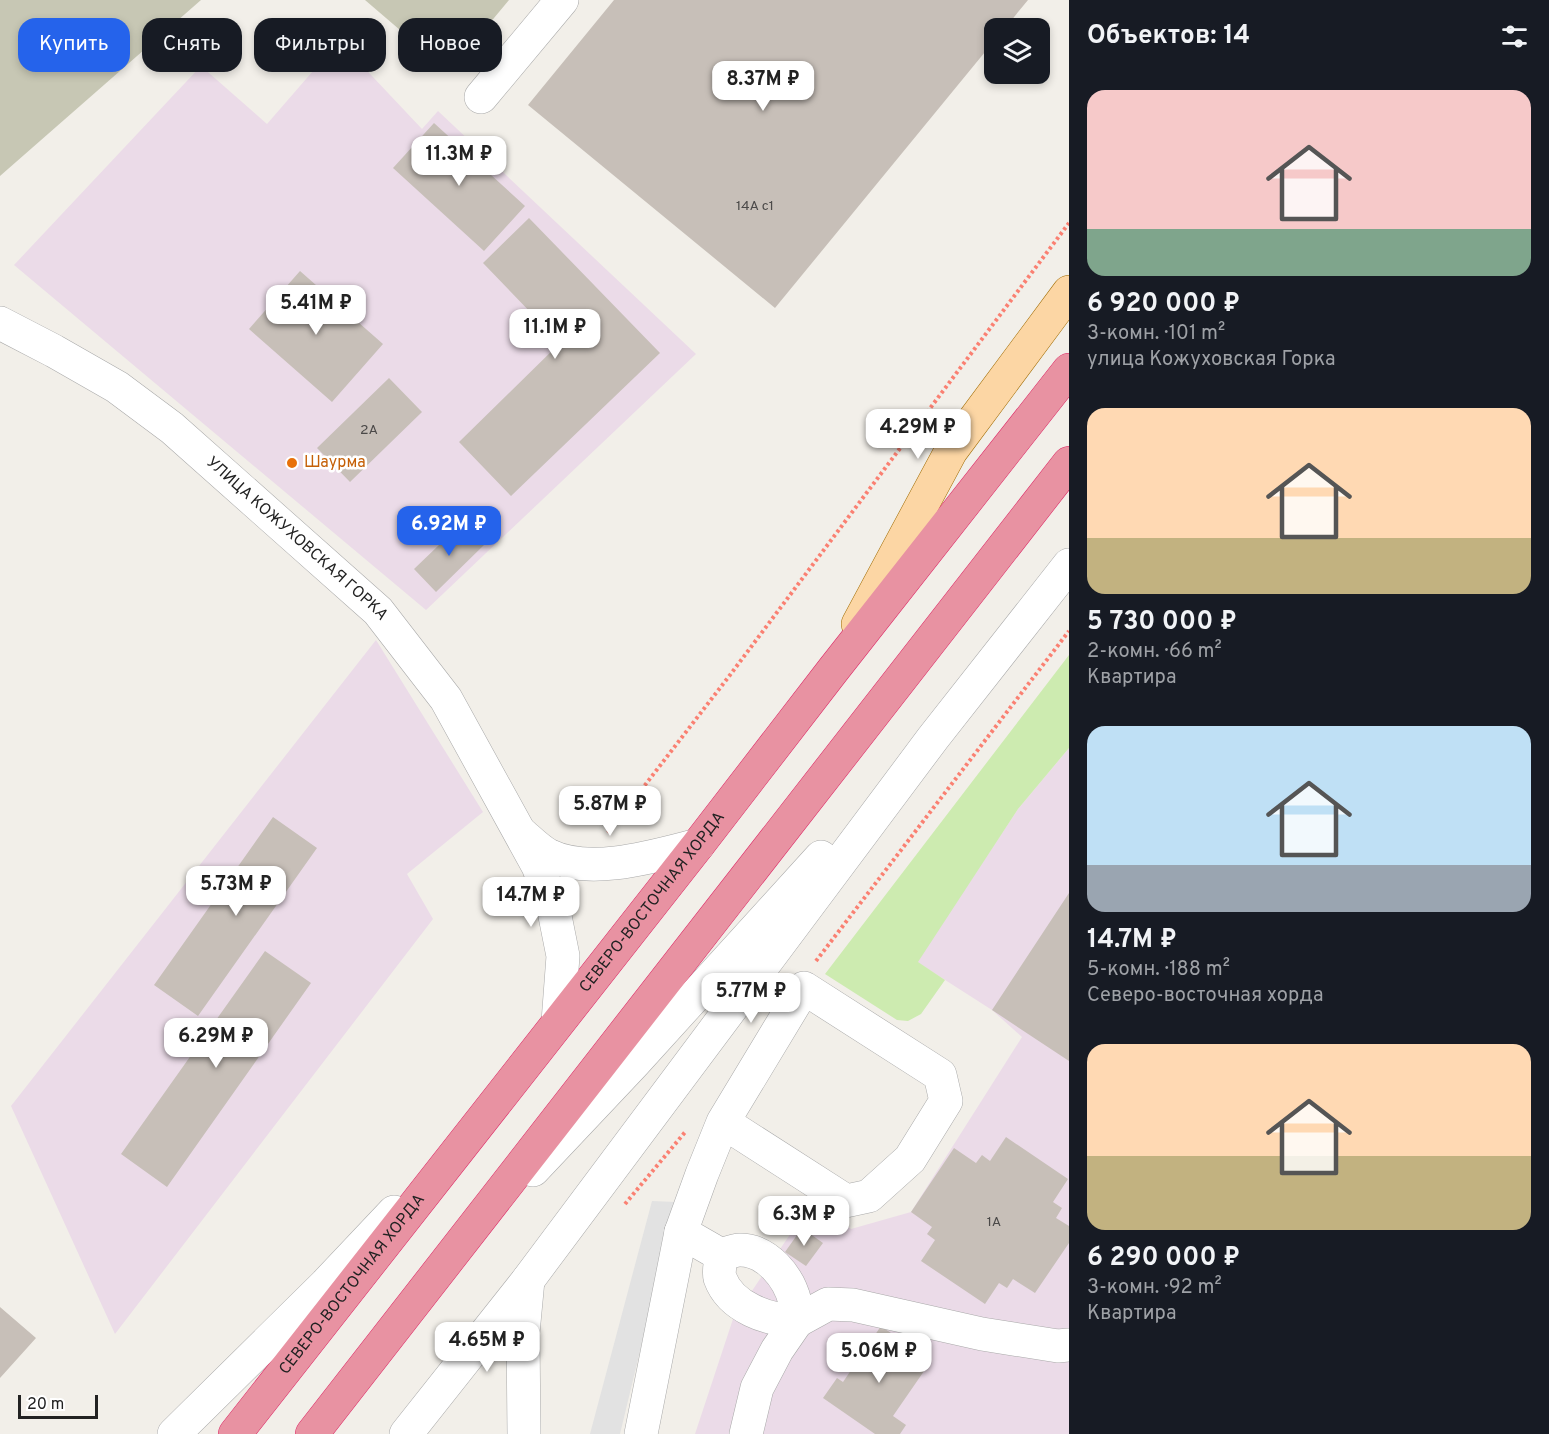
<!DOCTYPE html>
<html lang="ru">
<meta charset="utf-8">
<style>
:root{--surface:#171b24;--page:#20242c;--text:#f1f3f6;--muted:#9ea1a6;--accent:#2563eb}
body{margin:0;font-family:Overpass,sans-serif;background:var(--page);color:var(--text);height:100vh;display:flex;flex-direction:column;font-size:22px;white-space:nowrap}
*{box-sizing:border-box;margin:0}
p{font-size:20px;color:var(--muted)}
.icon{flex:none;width:33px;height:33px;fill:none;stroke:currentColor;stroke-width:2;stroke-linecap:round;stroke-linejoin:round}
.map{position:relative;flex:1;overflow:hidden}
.drawer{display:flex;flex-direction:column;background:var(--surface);width:480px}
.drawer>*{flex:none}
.guide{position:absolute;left:18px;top:18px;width:570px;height:54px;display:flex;gap:12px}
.controls{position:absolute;left:984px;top:18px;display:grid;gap:12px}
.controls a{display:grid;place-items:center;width:66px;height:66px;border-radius:12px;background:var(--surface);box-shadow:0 3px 9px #0003;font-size:30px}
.scale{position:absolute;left:18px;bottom:15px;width:80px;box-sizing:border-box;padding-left:6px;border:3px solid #222;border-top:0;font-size:16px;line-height:21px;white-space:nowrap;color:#222;-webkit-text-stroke:4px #fff;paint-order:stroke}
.price{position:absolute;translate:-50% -51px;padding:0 14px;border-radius:12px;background:#fff;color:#222;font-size:20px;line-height:39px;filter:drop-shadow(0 2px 3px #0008)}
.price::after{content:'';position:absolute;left:50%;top:36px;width:18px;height:14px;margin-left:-9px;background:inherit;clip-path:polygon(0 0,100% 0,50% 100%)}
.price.active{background:var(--accent);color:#fff}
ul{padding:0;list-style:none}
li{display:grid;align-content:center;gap:12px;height:318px;padding:0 18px}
li span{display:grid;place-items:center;height:186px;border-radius:18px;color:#555}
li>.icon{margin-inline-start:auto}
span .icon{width:108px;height:108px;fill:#fffc;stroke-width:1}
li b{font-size:26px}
h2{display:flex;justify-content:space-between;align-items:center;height:72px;padding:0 18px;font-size:26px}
.chip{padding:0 21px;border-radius:18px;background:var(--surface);box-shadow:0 3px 9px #0003;font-size:21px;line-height:54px}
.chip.active{background:var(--accent);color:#fff}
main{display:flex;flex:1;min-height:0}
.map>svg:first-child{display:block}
</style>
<main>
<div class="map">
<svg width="1069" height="1434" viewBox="0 0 1069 1434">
<rect width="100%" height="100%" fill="#f2efe9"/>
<path fill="#ebdbe8" d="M339,41L422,129L438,111L696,354L426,610L14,265L201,66L267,124Z
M376,640L483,812L407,874L433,919L115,1334L11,1106Z
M1069,748V1434H695L733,1319L797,1224L840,1220L851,1229L911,1212L1022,1037L992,1010L917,962L1018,809Z"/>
<path fill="#c7c7b4" d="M0,0H201L0,176Z
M365,0H509L449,72Z"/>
<path fill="#cdebb0" d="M1069,655V748L1018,809L918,962L945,980L921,1014L908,1021L897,1020L825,974Z"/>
<path fill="#e2e2e2" d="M652,1201L676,1202L620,1434H590Z"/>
<path fill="#c7bfb8" d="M614,0H1028L1005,28H994V41L775,308L528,105Z
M434,123L525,206L484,251L393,168Z
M529,218L660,353L511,496L459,442L560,343L483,263Z
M300,271L383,344L332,402L249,329Z
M389,378L422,412L350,482L317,448Z
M463,522L484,545L436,592L414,569Z
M273,817L317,848L198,1016L154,985Z
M1069,893V1061L992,1010Z
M265,951L311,983L167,1187L121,1154Z
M1006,1137L1068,1179L1053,1202L1062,1208L1056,1218L1069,1226V1243L1035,1293L1013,1279L1007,1288L999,1283L985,1304L921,1261L935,1240L927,1234L932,1227L911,1212L954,1148L976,1163L982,1155L990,1161Z
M802,1228L823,1243L806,1266L785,1252Z
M0,1307L36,1338L0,1378Z
M881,1326L931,1361L893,1416L906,1425L900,1434H875L823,1398L837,1378L843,1382Z"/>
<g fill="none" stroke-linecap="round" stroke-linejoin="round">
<defs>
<g id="minor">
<path d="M481,97L562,0"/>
<path id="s1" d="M0,323L54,351L117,387L172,428L378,611L446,699L538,866L553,906L563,956L558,1022"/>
<path d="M523,835C531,842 539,850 548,855C590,876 655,856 698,845"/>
<path d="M533,1170L634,1063L821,857"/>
<path d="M681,1232L721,1255C727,1253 734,1250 740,1250C767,1250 789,1277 795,1302C797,1308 797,1314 797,1321L828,1304L853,1305L982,1334L1058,1346L1069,1345"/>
<path d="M721,1255C721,1262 718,1271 720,1278C731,1308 768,1320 797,1321"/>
<path d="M174,1434L326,1284L394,1212"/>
<path d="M406,1434L528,1280L933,738L1069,565"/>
<path d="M524,1434L523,1333L528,1280"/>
<path d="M641,1434L681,1232L702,1174L723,1122L804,988L940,1075L946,1101L910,1159L869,1196L846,1201L723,1122"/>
<path d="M746,1434L757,1388L777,1350L797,1321"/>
</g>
<path id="major" d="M858,624L951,451L1069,292"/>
<g id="highway">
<path id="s2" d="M235,1434L698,845L833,670L1069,370"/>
<path d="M312,1434L1069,463"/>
</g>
</defs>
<use href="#minor" stroke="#a9a9a9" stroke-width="34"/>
<use href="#major" stroke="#a06b00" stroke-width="34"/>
<use href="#highway" stroke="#dc2a67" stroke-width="34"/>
<path stroke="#fa8072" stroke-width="4" stroke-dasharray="3 3" stroke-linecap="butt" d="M608,833L730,675L1069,223
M816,961L1069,631
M625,1204L686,1131"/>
<use href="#minor" stroke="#fff" stroke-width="33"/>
<use href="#major" stroke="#fcd6a4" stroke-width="33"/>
<use href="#highway" stroke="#e892a2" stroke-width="33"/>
</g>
<circle fill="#e8710a" stroke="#fff" stroke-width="2" cx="292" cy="463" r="6"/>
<g text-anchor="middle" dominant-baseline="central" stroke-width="5" stroke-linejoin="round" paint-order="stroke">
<g font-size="14" fill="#4b4948">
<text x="755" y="206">14А с1</text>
<text x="369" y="430">2А</text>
<text x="994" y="1222">1А</text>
</g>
<g font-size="16" fill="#c56008" stroke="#fff" text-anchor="start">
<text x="304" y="463">Шаурма</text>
</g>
<g font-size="16" fill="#222" stroke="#fff">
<text stroke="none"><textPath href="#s1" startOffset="369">УЛИЦА КОЖУХОВСКАЯ ГОРКА</textPath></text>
<text stroke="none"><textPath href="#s2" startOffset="676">СЕВЕРО-ВОСТОЧНАЯ ХОРДА</textPath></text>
<text stroke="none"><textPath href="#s2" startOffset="190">СЕВЕРО-ВОСТОЧНАЯ ХОРДА</textPath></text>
</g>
</g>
</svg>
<div class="controls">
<a><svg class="icon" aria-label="layers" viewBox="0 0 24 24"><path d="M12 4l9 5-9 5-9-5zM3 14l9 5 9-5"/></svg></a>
</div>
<div class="scale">20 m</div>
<b class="price" style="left:763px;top:112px">8.37M ₽</b>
<b class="price" style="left:459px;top:187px">11.3M ₽</b>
<b class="price" style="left:316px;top:336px">5.41M ₽</b>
<b class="price" style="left:555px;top:360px">11.1M ₽</b>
<b class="price" style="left:918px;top:460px">4.29M ₽</b>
<b class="price active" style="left:449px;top:557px">6.92M ₽</b>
<b class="price" style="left:610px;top:837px">5.87M ₽</b>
<b class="price" style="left:236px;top:917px">5.73M ₽</b>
<b class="price" style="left:531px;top:928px">14.7M ₽</b>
<b class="price" style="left:751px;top:1024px">5.77M ₽</b>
<b class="price" style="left:216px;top:1069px">6.29M ₽</b>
<b class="price" style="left:804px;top:1247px">6.3M ₽</b>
<b class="price" style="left:487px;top:1373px">4.65M ₽</b>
<b class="price" style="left:879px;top:1384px">5.06M ₽</b>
<div class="guide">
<a class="chip active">Купить</a>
<a class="chip">Снять</a>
<a class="chip">Фильтры</a>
<a class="chip">Новое</a>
</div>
</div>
<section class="drawer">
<h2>Объектов: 14<svg class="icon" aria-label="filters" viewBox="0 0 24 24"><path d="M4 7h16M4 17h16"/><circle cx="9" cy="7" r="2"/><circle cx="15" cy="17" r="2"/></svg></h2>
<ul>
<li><span style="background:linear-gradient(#f6c9c9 75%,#7fa58c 0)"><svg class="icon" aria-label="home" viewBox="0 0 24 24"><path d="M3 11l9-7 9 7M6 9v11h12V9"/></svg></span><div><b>6 920 000 ₽</b><p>3-комн. · 101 m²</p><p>улица Кожуховская Горка</p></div></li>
<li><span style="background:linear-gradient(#ffd9b3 70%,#c2b280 0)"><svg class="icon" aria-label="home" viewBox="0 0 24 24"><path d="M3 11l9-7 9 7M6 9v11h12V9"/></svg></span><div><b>5 730 000 ₽</b><p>2-комн. · 66 m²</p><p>Квартира</p></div></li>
<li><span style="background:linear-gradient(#bfe0f5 75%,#9aa5b1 0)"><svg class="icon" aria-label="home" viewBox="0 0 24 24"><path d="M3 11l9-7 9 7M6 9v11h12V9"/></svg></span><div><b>14.7M ₽</b><p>5-комн. · 188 m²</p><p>Северо-восточная хорда</p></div></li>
<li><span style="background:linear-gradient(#ffd9b3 60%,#c2b280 0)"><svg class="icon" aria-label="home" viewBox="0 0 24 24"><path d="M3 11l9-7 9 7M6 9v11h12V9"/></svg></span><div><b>6 290 000 ₽</b><p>3-комн. · 92 m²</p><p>Квартира</p></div></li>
</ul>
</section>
</main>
